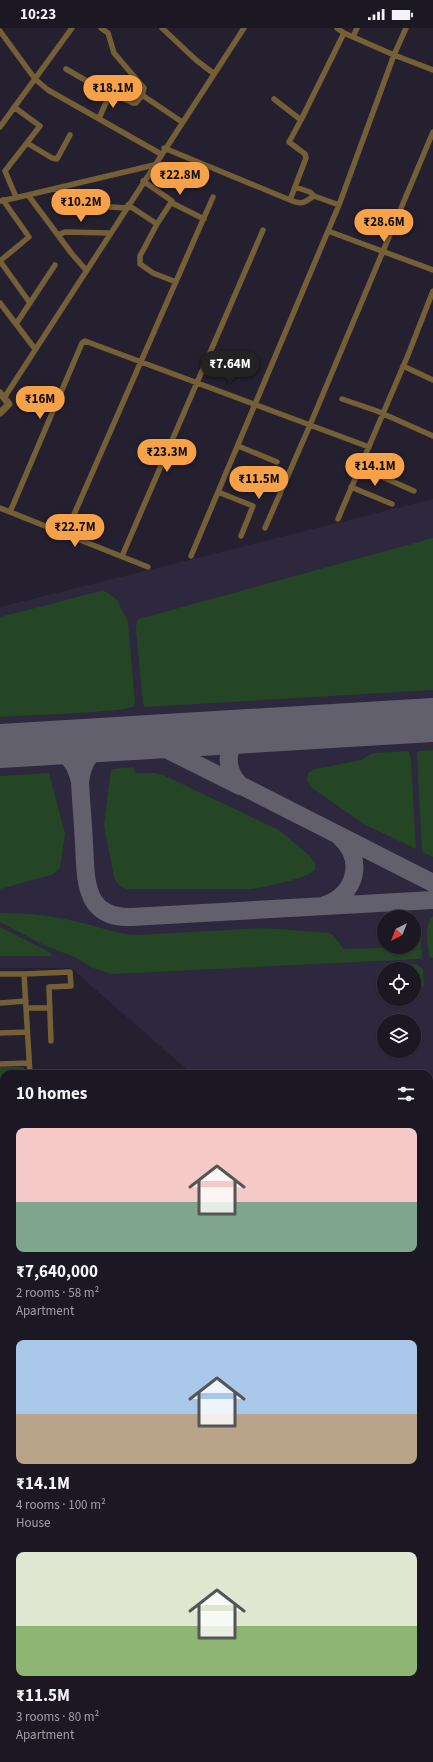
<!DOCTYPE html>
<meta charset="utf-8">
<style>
:root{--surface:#1b1823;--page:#24212b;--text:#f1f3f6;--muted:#a0a0a6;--line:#393741;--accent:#f7a148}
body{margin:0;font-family:"Source Sans 3",sans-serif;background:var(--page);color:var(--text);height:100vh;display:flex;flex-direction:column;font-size:15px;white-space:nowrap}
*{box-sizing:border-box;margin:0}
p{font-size:13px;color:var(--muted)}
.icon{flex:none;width:22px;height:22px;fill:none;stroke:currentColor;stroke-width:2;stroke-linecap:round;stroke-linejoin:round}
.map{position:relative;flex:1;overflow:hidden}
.panel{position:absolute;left:0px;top:1042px;width:433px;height:692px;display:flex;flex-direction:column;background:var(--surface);border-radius:12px 12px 0 0;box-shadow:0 1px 3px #0004,0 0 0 1px var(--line)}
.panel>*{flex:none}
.needle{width:26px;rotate:222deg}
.tools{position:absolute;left:377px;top:882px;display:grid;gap:8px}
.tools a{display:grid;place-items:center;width:44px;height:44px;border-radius:50%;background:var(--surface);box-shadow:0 1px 3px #0004,0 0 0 1px var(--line);font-size:20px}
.price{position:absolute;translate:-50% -34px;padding:0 9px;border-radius:14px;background:var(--accent);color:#111;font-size:13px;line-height:26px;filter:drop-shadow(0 1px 2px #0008)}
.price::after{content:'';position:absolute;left:50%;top:24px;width:12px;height:9px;margin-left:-6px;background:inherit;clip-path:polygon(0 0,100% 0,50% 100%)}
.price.active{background:#222;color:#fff}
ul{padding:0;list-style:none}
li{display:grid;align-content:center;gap:8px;height:212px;padding:0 16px}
li span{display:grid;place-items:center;height:124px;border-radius:8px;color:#555}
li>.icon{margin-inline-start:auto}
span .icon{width:72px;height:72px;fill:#fffc;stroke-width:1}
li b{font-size:17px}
h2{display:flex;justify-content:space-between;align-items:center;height:48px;padding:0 16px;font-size:17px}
.status{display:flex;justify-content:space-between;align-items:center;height:28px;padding:0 20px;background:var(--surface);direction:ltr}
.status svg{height:11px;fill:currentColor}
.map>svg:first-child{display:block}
</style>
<div class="status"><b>10:23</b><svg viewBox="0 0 49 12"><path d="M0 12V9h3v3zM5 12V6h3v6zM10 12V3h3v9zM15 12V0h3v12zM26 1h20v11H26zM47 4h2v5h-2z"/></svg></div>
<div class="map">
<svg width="433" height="1734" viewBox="0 0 433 1734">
<rect width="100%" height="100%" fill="#24202f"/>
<path fill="#2d283d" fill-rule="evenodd" d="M433,471V1140L429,1149V1046H192L71,940H0V579ZM384,889H414V919H384ZM384,941H414V971H384ZM384,993H414V1023H384Z"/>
<path fill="#244624" d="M433,510V662L145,679L143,676L136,602L137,593L139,591Z
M101,563L107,564L117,572L128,594L135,675L134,678C124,685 20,687 0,689V589Z
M433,722V829L422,824L417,726L418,723Z
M409,723L411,731L416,821L364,796L312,760L307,753L308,745L315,741L361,732L373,725Z
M133,739L135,745H154L163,747L279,802L310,828L315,835V842C307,851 264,859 251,861H127C119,858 116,855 114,848L104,798L111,741Z
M49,745L65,806L60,840L53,846L47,848L0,861V748Z
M0,885C29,885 57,888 86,896C103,900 119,906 137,907L264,900L329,905L333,907L344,921L414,919V899H418L420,901L422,929L420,931L112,946L93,940L77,930L46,918L0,894Z
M433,888V930L429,928C428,917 424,896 433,888Z
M0,899L51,925L52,928H0Z
M416,936L423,941L424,960L414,950V941H405L402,937Z
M0,1039H24V1046H4V1062H0Z"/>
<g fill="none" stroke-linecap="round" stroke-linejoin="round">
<path stroke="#63606d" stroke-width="18" d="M257,702C251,705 245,706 240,710C223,723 227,744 240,757L433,855
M139,710L152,714L240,758
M23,716C53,718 73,720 80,754C81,774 83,794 84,815C86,851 83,891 132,889L433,872
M80,754C84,723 98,717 125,710
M325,877C356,866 365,832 340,809"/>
<path stroke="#63606d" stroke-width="44" d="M0,718L433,692"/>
<path stroke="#755f37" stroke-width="5.5" d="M162,0L196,32L213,45
M337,0L344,5L394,27L433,42
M0,3L35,51L48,62L161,126
M353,9L357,0
M66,41L85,52L133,75H136L142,67L144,60L114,25L108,5L101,0
M142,67L182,94
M274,71L301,92L344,5
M14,79L40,98L5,143L16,169
M99,90L111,64
M0,99L72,0
M27,115L52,130L57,131L70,107
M164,120L290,172L306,130L305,126L289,114L301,92
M143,153L172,173L157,196
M295,159L310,164L314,168L339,177
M59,160L62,173L67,176L126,180
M290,172C301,177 304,175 314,168
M1,173L28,167
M172,175L204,191
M128,177L157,196L140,228V236L153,245L176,254
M328,203L433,242
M58,207L65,204L110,205
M0,233L29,209L3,172
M0,233L30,275
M86,242L72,226L28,167L154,137
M0,275L35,321
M16,296L55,237
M403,338L433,352
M4,370L244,0
M342,371L377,383L433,408
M238,418L277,434
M360,439L414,463
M351,459L392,476
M218,464L253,478L241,508
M0,480L148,539
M10,484L82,315L85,313L369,419
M338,491L408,327L433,263
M265,500L310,397L433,104
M65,507L213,169
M122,528L263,202
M191,528L339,177L394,27L406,0
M0,946H24L30,1046
M24,946L70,944L71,958L49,959L51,1013
M0,975L26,973
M26,980H50
M0,1005L27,1004
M0,1036L29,1035
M0,1065H4
M0,1146L4,1147
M429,1167L433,1159
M429,1182L433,1184
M0,1192L4,1191
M429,1211L433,1213
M0,1219H4
M0,1253H4
M0,1315L4,1323
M0,1353L4,1350
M429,1371L433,1373
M0,1394L1,1397
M0,1409L4,1406
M429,1414L433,1416
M429,1446L433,1440
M429,1499L433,1492
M429,1555L433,1546
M429,1579L433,1580
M0,1601L4,1595
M429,1602H433
M0,1626L4,1628
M0,1717L4,1712
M429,1726L433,1721
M188,1730L194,1734
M276,1730L282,1734
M350,1730L356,1734
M408,1730L413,1734
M248,1733L250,1730
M26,1734L29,1730
M44,1734L47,1730
M80,1734L82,1730
M136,1734L139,1730
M179,1734L182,1730
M307,1734L310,1730
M334,1734L337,1730
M359,1734L362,1730
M422,1734L426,1730"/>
<path stroke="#755f37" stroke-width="7" d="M0,365L9,376L0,385
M0,1102H4
M429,1477L433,1482"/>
</g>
</svg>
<div class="tools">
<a><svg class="needle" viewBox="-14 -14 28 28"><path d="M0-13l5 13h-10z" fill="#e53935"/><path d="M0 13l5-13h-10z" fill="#a0a0a6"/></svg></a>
<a><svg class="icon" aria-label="locate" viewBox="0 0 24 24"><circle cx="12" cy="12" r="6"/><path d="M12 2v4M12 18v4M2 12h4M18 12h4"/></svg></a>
<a><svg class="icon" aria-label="layers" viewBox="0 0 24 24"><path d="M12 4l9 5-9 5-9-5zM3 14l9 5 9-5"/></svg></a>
</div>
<b class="price" style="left:113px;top:81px">₹18.1M</b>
<b class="price" style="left:180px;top:168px">₹22.8M</b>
<b class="price" style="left:81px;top:195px">₹10.2M</b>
<b class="price" style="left:384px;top:215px">₹28.6M</b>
<b class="price active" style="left:230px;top:357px">₹7.64M</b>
<b class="price" style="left:40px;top:392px">₹16M</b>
<b class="price" style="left:167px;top:445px">₹23.3M</b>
<b class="price" style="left:375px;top:459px">₹14.1M</b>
<b class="price" style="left:259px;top:472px">₹11.5M</b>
<b class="price" style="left:75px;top:520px">₹22.7M</b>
<section class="panel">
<h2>10 homes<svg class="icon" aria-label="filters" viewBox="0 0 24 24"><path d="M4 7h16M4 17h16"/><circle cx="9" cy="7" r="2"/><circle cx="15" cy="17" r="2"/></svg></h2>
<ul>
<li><span style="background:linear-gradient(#f6c9c9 60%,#7fa58c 0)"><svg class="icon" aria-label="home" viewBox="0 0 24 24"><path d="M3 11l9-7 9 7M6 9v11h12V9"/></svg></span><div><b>₹7,640,000</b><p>2 rooms · 58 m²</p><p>Apartment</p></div></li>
<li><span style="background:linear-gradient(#a9c7e8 60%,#b9a48a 0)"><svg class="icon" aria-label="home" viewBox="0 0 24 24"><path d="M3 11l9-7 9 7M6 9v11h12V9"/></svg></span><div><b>₹14.1M</b><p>4 rooms · 100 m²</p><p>House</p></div></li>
<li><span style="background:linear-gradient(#dfe7d0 60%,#8fb573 0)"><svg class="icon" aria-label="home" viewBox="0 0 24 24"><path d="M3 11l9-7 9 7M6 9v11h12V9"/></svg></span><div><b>₹11.5M</b><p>3 rooms · 80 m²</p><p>Apartment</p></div></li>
</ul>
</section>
</div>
